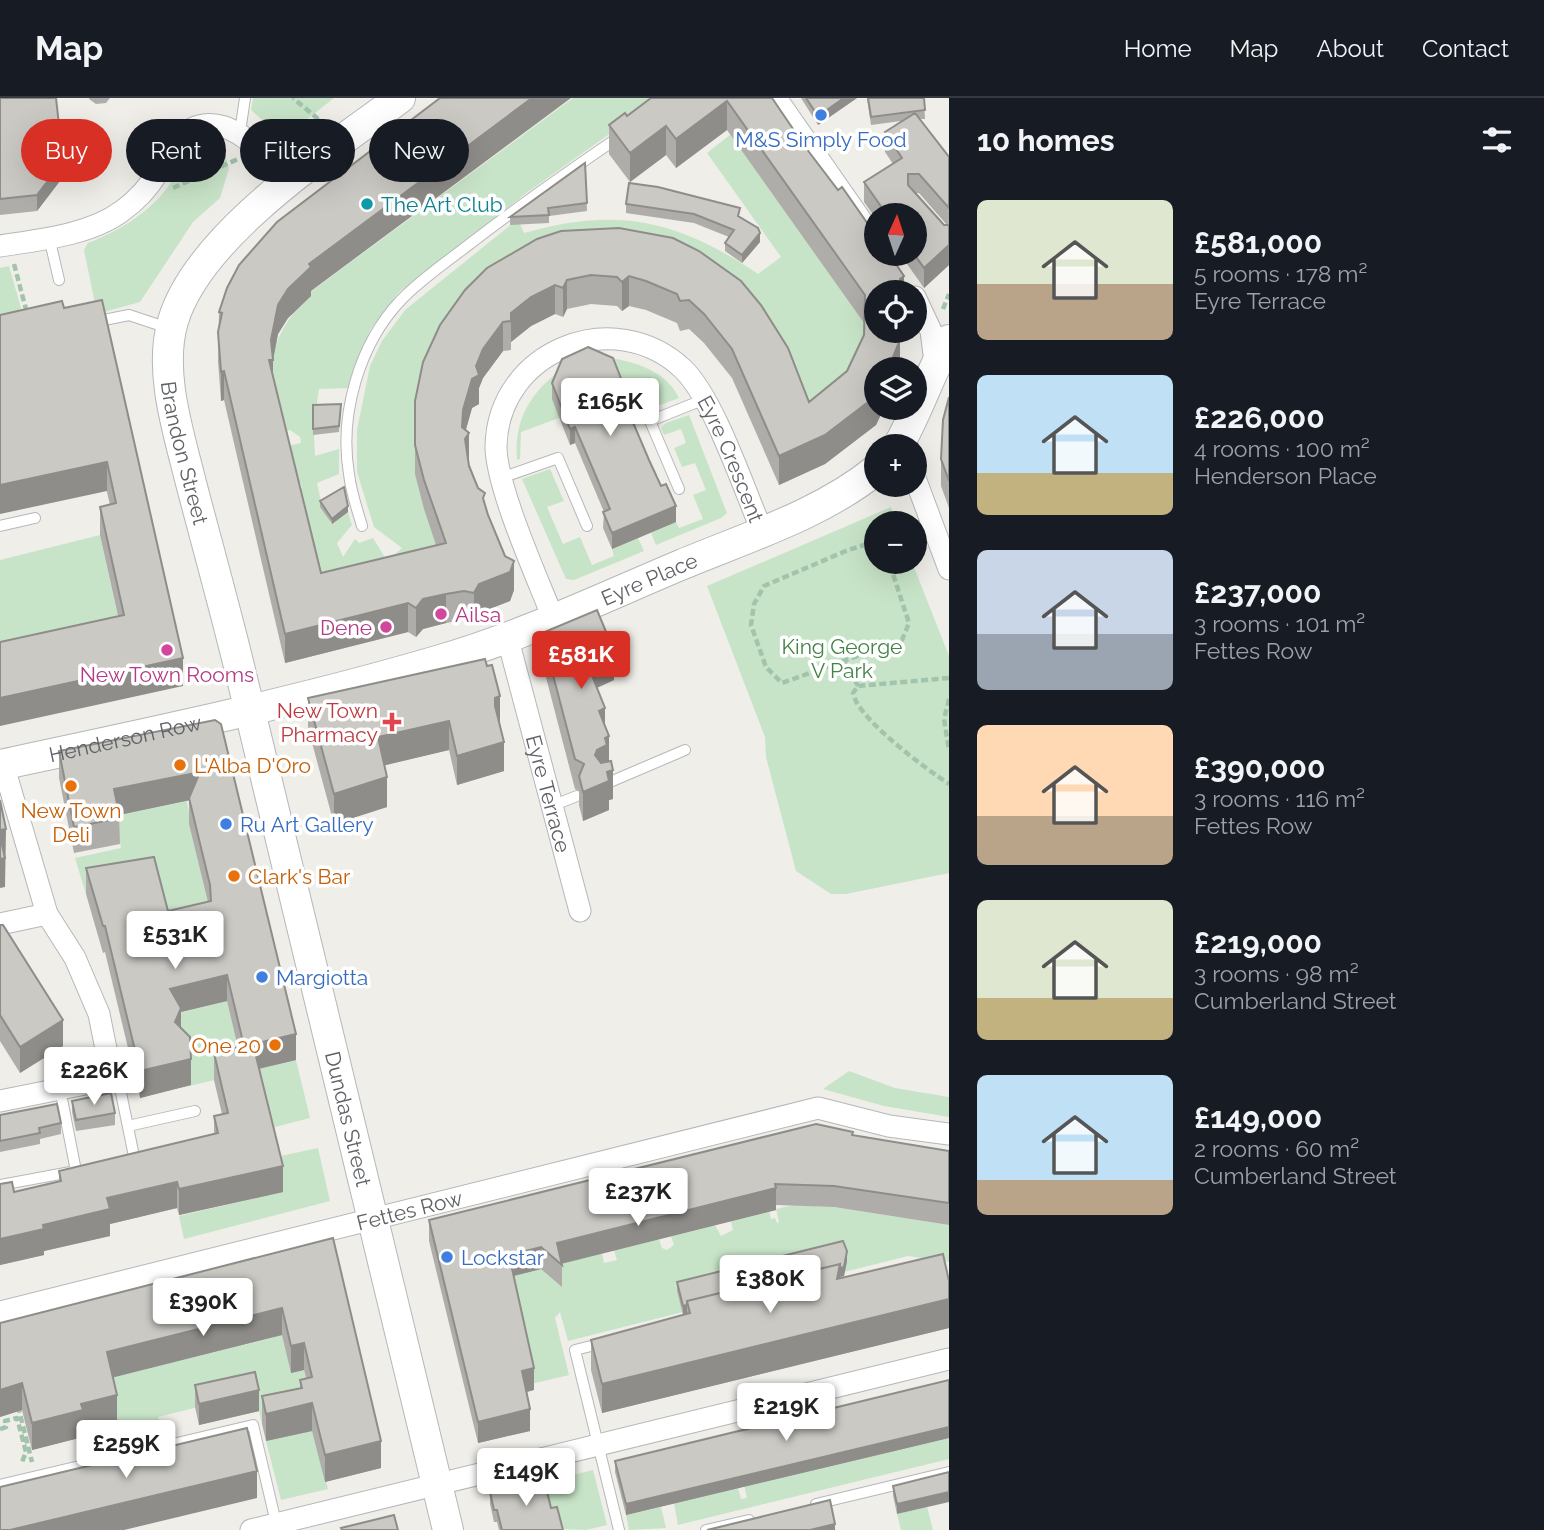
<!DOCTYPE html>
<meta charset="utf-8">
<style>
:root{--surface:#171b24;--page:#20242c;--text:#f1f3f6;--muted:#9ea1a6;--line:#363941;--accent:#d93025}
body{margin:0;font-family:Raleway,sans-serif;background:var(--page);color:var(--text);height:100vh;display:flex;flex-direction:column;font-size:26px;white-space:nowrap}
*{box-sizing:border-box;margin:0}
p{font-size:23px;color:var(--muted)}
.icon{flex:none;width:38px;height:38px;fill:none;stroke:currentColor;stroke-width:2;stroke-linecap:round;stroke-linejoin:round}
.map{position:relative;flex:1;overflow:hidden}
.side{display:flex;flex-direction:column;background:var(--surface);width:595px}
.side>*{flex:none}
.top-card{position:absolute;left:21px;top:21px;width:665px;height:63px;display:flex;gap:14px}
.needle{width:46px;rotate:3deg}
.controls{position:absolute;left:864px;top:105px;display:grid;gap:14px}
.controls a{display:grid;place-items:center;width:63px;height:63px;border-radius:50%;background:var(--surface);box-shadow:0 7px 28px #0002;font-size:35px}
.price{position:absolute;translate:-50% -60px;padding:0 16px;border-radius:7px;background:#fff;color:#222;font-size:23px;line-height:46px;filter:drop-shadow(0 2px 4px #0008)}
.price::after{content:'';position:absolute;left:50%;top:42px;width:21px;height:16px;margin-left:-10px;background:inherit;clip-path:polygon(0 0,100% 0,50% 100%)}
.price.selected{background:var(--accent);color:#fff}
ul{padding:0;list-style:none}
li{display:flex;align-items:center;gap:21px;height:175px;padding:0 28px}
li span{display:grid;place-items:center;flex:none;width:196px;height:140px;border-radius:10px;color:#555}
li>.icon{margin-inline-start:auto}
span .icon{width:84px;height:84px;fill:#fffc;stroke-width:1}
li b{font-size:30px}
h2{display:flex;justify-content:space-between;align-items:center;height:84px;padding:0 28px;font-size:30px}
.chip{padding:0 24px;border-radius:32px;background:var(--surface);box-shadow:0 7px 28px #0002;font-size:24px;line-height:63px}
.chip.selected{background:var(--accent);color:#fff}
header{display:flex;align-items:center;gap:42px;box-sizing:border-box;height:98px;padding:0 35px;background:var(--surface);border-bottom:2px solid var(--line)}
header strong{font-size:33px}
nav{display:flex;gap:38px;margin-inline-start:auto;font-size:24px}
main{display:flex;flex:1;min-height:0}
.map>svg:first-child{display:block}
</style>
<header>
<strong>Map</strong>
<nav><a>Home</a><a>Map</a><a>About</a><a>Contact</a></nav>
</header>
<main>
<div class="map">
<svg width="949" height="1432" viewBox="0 0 949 1432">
<rect width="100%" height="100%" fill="#efeee8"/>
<path fill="#c8e4c8" d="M253,0H334L283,40L251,12Z
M573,0H660L525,96L399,194L370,232L348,290L319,291L316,313L313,314L315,358L339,351V376L317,385L322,408L331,426L348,414L352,427L337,445L343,459L355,441L359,445L373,440L387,463L402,450L374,429L357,374V332L370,268L382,243L405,212L518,121L524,135C618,108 678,122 758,176L781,159L707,55L731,36L869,232L864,266L814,329L619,159L418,312C408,379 430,428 452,490L321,504L293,393L302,390L301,385L292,386L283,349L301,345L300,339L290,332L280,334C269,266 263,250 309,195Z
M204,47L224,53L229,70L220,100L193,124L140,204L104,214L94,201L84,152L88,145C117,134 145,117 165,93C178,77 183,54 204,47Z
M9,168L23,217L0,222V170Z
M611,260C638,265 666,273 679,300L652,310L647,298L625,307Z
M557,275L559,320L521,334L520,361L517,362C514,324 528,298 557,275Z
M689,317L727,415L721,420L656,447L651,435L676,424L679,430L703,421L693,397L706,392L695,365L682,369L674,350L686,345L681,331L664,337L661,330L666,325Z
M550,371L564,403L547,409L563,446L580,439L592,467L614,458L612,451L638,440L644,453L574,482L566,481L522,381Z
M891,409L897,425H877V464H912L949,558V775L846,796H831L796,773L766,659L765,639L707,488Z
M100,437L122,538L0,573V462Z
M186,700L214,828L168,840L154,786L86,796L75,760L121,750L116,724L110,717Z
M227,903L244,975L181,990L163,919Z
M296,962L310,1020L267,1031L253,972Z
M849,973L895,990L949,999V1019L884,1008L823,991Z
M318,1050L330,1103L184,1141L179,1118L282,1094L271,1060Z
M794,1107L834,1109L949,1127V1164L908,1158L844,1174L678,1193L683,1214L568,1243L560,1214L555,1220L569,1277L518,1289L499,1172L557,1167L602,1155L604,1165L617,1162L614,1152L659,1141L662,1150L667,1152L674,1147L671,1138L715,1127L721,1138L733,1132L731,1123L769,1113L771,1121L775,1120L777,1125L779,1124L776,1111Z
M298,1225L291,1275L304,1272C313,1312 318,1353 328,1391L281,1402L266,1343L286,1338L262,1326L255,1295L158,1319L162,1337L122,1346L112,1304L78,1318L27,1331L20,1302L272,1240Z
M949,1340V1361L678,1427L674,1405L738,1390L741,1401L747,1400L744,1387Z
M593,1372L607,1427L586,1432L560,1431L551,1422L542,1385Z
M661,1409L666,1430L629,1432L626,1417Z
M927,1409L933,1432H901L897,1416Z"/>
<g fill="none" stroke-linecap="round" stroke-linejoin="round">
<defs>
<path id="lane" d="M240,34L245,0
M49,139L59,182
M93,220L99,223L129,217L168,230
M501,380L558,360L587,428
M679,391L650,323L705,301
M0,428L35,420
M362,428C357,411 351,394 349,376C339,317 359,246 401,202C421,181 448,163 471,145C519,108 569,73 619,39
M603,687L685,652
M554,707L577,698
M106,973L120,990L136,1068
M128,1028L195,1013
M0,1087L76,1073L60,991
M603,1245L575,1252L619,1432
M0,1387L253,1327L277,1429
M816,1406L949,1374
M706,1432L749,1422"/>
<g id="street">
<path d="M776,0L877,145"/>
<path d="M0,148C39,142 90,137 122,113C136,103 149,89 158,74C164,64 168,51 177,42C218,0 263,53 288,85"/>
<path d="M915,199L931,233L935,264"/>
<path d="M915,380L949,471"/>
<path id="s1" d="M553,520C537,479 496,389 496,348C498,253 614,206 683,271C714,301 744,391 762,433"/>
<path id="s2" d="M507,538L580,813"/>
<path d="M0,826L47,816"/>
<path d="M0,1003L85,986L106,973L108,961L99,916L75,860L47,816L3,666"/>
<path id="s3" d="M0,1214L818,1010L889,1028L949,1036"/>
<path d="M251,1432L949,1261"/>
</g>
<g id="secondary">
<path id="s4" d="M400,0C329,53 199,136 173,223C158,274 179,336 191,385C207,446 224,507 239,568C310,856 377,1144 448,1432"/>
<path d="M898,348C918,314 929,276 949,242"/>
<path id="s5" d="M0,667C146,636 294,605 437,563C521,539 602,500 683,466C748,439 822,416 877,371"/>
</g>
</defs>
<use href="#lane" stroke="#b5b7bb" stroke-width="12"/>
<use href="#street" stroke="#b5b7bb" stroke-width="23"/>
<use href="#secondary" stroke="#b4b7bb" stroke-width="32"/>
<path stroke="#a2c4ac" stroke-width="4.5" stroke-dasharray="7 3.5" stroke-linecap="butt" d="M281,45L317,20L293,0
M173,90L238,61
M14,166L27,215
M943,211L949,196
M877,450L864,447L848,452L764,488L754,506L751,527L766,569L782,585L902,542L909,525L889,464
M845,565L858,588
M949,580L858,588L853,595C857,620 926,671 949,686
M949,601L944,621L949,652
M18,1308L32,1364
M0,1331L6,1329L5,1323L17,1320L26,1354L22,1364"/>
<use href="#lane" stroke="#fff" stroke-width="10"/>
<use href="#street" stroke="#fff" stroke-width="21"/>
<use href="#secondary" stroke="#fff" stroke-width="30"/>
</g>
<path fill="#afada9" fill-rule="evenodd" d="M0,0L63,79L37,113L0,117Z
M89,0H110L106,5L96,6L89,1Z
M651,0H772L904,194H877L900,271L877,310H884L876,327L825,366L779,387L732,280L704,245L689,231L680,233L677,225L646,212L629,208L622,213L617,208L591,206L567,211L563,219L555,216L531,228L511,244V252L503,253L483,280L479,290V306L472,310L466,332L469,365L485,408L514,492L510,503L479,515L474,524L464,522L446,525L423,531L416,539L408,534L285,565L224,302L221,303L218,263L219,214L311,193V198L288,220L278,236L273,262V278L321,475L436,447L424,411L415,376V303L423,264L619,130L809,304L847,273L864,237V225L727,32L676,70L666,57L630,84L609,56V27L627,18Z
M801,0H857L818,27Z
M867,0H924L925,21H920L949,59V167L924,190L900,156H915V117H877V122L864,104V84L893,66L885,54V34L901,23L871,27ZM916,95H919L947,127H944Z
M585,65L587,113L549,118V125L510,127V119Z
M626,106L740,120L760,144L742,165L725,153V145L729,139L694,125L626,115Z
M64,210L183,588L118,518L100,437V409L110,407Z
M552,285L631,319L676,424L612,451L603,430L604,414L575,345L570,347L552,301Z
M949,299V410L941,388V361Z
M313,307L341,311L339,334L313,337Z
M320,403L348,414L332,426L320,409Z
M542,535L614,582L597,590L605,627L613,701L609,702V712L583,723L579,707V693L575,691L542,564Z
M308,600L500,627L504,673L457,687L449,652L384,667L387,709L334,726L308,630Z
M215,622L296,962L259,971L283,1094L179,1117L177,1110L110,1126V1138L44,1153V1157L0,1167V1086L14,1094L59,1084V1073L214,1036V1018L222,1016L214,982V955L238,950L227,903L181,914V930L191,987L140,1000L105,854L103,855L86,796V770L168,813L208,804L189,726V702L119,717L120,746L74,755L59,680V653Z
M0,827L63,948L20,975L0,943Z
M72,1003L115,1015V1027L76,1033L72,1014Z
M0,1017L61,1025V1036L40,1041V1046L0,1054Z
M853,1037L949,1053V1127L834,1109L776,1107V1112L562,1165V1189L541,1171L514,1178L534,1292L527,1294L530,1333L478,1345L429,1143V1122Z
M333,1140L381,1370L325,1384L312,1333L266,1343L262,1326V1298L300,1290V1282L306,1280L304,1272L291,1275L282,1237L113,1279L117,1325L83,1333V1339L32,1352L22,1312L0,1319V1225Z
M847,1163L844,1178L840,1179V1181L949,1201V1230L602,1315L591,1272V1242L683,1217L677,1193V1184Z
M949,1282V1340L626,1417L615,1374V1363Z
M195,1287L259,1313L199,1327L195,1309Z
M949,1374L897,1416L893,1397V1388Z
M490,1394L551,1410L563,1432H499L497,1424H494L490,1406Z"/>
<path fill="#8e8d89" d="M532,0H571L311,193V198L288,220L278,236L273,262V291L269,262L271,242L278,207L288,191L309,166Z
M844,0H857L818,27V18Z
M727,3V32L676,70V41Z
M666,28V57L630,84V55Z
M63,63V79L37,113V97Z
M760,135V144L742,165V157Z
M949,147V167L924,190V170Z
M629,178V208L622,213V184Z
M904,178V194H900V181Z
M567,182V211L563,219V190Z
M555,187V216L531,228L511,244V215L531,199Z
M503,224V253L483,280L479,290V306L472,310L463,341L462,358L463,312L476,268L483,251Z
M900,242V271H888Z
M224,273V302L221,303V274Z
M877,296V310H884L876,327L825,366L779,387V358Z
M631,306V323L626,308Z
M575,329V345L570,347V331Z
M469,335V364L465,370V341Z
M107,364V393L0,416V387Z
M348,408V414L332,426V421Z
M676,408V424L612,451V435Z
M514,463V492L510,503L479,515L474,524V495L479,486Z
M446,496V525L423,531L416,539V510L423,501Z
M408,505V534L285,565V536Z
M614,553V582L587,594V565Z
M183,560V588L0,628V600Z
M500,598V628L495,629V600Z
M605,610V640L599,613Z
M449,623V652L378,669V639Z
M609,638V668L613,672V701L609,702V712L583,723V694L597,652L605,640Z
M504,644V673L457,687V658Z
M200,674V700L114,718V691Z
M387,679V709L334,726V696Z
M6,731L5,789L0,790V732Z
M227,877V903L181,914V936L175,950L170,891Z
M63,922V948L20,975V949Z
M296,936V962L253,972V946Z
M191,961V987L140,1000V973Z
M283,1068V1094L179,1117V1091Z
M177,1084V1110L110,1126V1138L44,1153V1157L0,1167V1141L43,1127L107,1100Z
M776,1090V1112L561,1166L557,1145Z
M541,1149V1171L509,1179V1157Z
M847,1153V1163L844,1178L840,1179V1195L837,1180L839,1170Z
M949,1201V1230L602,1315V1286Z
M687,1207V1216L683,1217V1208Z
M282,1210V1237L107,1281V1254Z
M304,1245V1272L291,1275V1248Z
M534,1270V1292L522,1295V1273Z
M22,1285V1312L0,1319V1292Z
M259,1292V1313L199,1327V1306Z
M117,1297V1325L83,1333V1339L32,1352V1325L81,1306Z
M312,1305V1333L266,1343V1316Z
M530,1311V1333L478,1345V1324Z
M949,1329V1340L626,1417V1406Z
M381,1343V1370L325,1384V1357Z
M257,1373V1400L124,1432H10Z
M949,1394V1404L897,1416V1406Z
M835,1426V1432H810Z"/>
<path fill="#cbc9c4" stroke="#8e8d89" stroke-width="2" d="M0,0H56L63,63L37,97L0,101Z
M440,0H532L309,166L311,169L288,191L278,207L271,242L273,262H269L321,475L446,445L424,382L415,347V303L423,264L440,227L465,192L487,170L537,141L561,133L619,130L673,140L699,153L741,183L761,207L788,250L809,304L847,273L864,237L865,197L727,3L676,41L666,28L630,55L609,27L625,15L627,18L651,0H772L806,50L838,92L842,89L877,139V156H889L904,178L900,181V194H877V233H900V242L888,271H877L876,298L825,337L779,358L732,251L704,216L689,202L680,203L677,196L646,183L629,178L622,184L617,179L591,177L567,182L563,190L555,187L531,199L511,215V223L503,224L483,251L476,268L479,277L472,281L463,312L462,329L469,335L465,341L469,368L478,390L485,395L483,400L488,417L505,458L514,463L510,474L479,486L474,495L464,493L446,496L423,501L416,510L408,505L285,536L224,273L221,274L218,234L222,215L219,214L227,190L239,167L277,124Z
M806,0H844L818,18Z
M868,0H924L925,12L871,19Z
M915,15L949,59V110L919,76H908V87L944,127H949V147L924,170L914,156H915V117H887L864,84L902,60L885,34Z
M585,65L587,105L548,110L549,117L510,119Z
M629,85L658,89L740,110L738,118L758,130L760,135L742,157L725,145L734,132L694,116L626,106Z
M102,202L183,560L0,600V544L124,517L100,409L116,405L107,364L0,387V217L62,203L64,210Z
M588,249L613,260L631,306L626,308L649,362L661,388L666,386L676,408L612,435L603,414L610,411L575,329L570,331L552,285L562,261Z
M949,299V383L941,361L943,322Z
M341,306L339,328L313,331V307Z
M344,389L348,408L332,421L320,403Z
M597,512L614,553L587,565L605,610L599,613L609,638L605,640L607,647L597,652L595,657L601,665L611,663L613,672L607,674L609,683L583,694L579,678L584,666L575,661L542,535Z
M485,561L487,568L492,567L500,598L495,600V608L504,644L457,658L449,623L378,639L387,679L334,696L308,600Z
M215,622L221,626L296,936L253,946L283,1068L179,1091L177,1084L107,1100L110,1111L43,1127L44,1131L0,1141V1086L12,1084L14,1094L61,1083L59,1073L218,1035L214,1018L228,1015L214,955L244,948L227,877L170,891L181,910L175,924L190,939L191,961L140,973L105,828H103L86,770L154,759L168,813L211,803L210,787L189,700L200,674L114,691L120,720L74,729L59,653Z
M0,702L6,731L0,732Z
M0,738L5,760L0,761Z
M0,827H3L63,922L20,949L0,917Z
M111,995L115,1015L76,1022L72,1003Z
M57,1006L61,1025L39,1030L40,1035L0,1043V1017Z
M816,1026L853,1034L852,1037L949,1053V1105L834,1088L775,1086L776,1090L557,1145L562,1167L541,1149L509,1157L534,1270L522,1273L530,1311L478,1324L429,1122Z
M333,1140L381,1343L325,1357L312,1305L266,1316L262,1298L302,1290L300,1282L312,1279L304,1245L291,1248L282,1210L107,1254L117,1297L81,1306L83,1312L32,1325L22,1285L0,1292V1225Z
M843,1143L847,1153L844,1169L840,1170V1166L687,1203V1207L683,1208L677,1184Z
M943,1156L949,1183V1201L602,1286L591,1242L690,1215L687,1203L840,1166L837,1181Z
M255,1274L259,1292L199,1306L195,1287Z
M949,1282V1329L626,1406L615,1363Z
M247,1330L257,1373L10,1432H0V1389Z
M949,1374V1394L897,1406L893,1388Z
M544,1381L551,1410L557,1409L563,1432H502L497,1412H494L490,1394Z
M830,1402L835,1426L810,1432H707Z
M394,1417L398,1432H342L341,1430Z"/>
<g fill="#3f7fe0" stroke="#fff" stroke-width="2.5">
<circle cx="821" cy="17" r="7"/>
<circle cx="226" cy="726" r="7"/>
<circle cx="262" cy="879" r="7"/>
<circle cx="447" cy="1159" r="7"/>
</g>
<circle fill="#0f9aa8" stroke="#fff" stroke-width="2.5" cx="367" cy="106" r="7"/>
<g fill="#d1479c" stroke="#fff" stroke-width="2.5">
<circle cx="441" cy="516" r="7"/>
<circle cx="386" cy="529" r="7"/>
<circle cx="167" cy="552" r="7"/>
</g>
<path fill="#e0444e" stroke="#fff" stroke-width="2.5" d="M388.5 613.5h7v7h7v7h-7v7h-7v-7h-7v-7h7z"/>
<g fill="#e8710a" stroke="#fff" stroke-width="2.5">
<circle cx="180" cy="667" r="7"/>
<circle cx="71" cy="688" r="7"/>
<circle cx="234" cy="778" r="7"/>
<circle cx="275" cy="947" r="7"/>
</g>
<g text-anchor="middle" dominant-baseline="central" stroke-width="7" stroke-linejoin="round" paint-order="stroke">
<g font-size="21" fill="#366cbe" stroke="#fff" text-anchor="start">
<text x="821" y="41" text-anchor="middle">M&amp;S Simply Food</text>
<text x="240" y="726">Ru Art Gallery</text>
<text x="276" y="879">Margiotta</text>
<text x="461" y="1159">Lockstar</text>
</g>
<g font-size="21" fill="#0d838f" stroke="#fff" text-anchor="start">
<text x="381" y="106">The Art Club</text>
</g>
<g font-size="21" fill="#5f6266" stroke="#fff">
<text stroke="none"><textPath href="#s4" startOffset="457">Brandon Street</textPath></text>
<text stroke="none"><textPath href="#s1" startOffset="539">Eyre Crescent</textPath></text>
<text stroke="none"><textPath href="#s5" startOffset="677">Eyre Place</textPath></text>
<text stroke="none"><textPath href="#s5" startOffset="128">Henderson Row</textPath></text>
<text stroke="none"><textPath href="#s2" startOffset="163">Eyre Terrace</textPath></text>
<text stroke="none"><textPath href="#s4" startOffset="1143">Dundas Street</textPath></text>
<text stroke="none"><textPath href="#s3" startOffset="422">Fettes Row</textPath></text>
</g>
<g font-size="21" fill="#b23c85" stroke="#fff" text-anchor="start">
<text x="455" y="516">Ailsa</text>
<text x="372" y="529" text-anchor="end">Dene</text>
<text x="167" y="576" text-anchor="middle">New Town Rooms</text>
</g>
<g font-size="21" fill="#428345" stroke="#fff">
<text x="842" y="548">King George<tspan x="842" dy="24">V Park</tspan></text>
</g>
<g font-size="21" fill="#be3a42" stroke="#fff" text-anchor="end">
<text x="378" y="612">New Town<tspan x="378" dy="24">Pharmacy</tspan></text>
</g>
<g font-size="21" fill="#c56008" stroke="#fff" text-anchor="start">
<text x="194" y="667">L'Alba D'Oro</text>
<text x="71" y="712" text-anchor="middle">New Town<tspan x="71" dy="24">Deli</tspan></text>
<text x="248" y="778">Clark's Bar</text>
<text x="261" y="947" text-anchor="end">One 20</text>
</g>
</g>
</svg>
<div class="controls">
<a><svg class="needle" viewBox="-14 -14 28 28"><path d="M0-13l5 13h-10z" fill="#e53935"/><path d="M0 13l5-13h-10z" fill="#9ea1a6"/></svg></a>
<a><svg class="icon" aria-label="locate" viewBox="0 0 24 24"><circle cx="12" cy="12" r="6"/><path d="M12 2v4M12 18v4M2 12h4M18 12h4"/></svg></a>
<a><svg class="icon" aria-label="layers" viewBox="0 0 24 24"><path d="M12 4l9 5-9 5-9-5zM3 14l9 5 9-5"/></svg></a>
<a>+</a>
<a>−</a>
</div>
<b class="price" style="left:610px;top:340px">£165K</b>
<b class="price selected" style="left:581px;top:593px">£581K</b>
<b class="price" style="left:175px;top:873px">£531K</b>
<b class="price" style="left:94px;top:1009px">£226K</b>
<b class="price" style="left:638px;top:1130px">£237K</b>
<b class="price" style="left:770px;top:1217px">£380K</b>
<b class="price" style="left:203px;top:1240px">£390K</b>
<b class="price" style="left:786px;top:1345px">£219K</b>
<b class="price" style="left:126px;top:1382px">£259K</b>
<b class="price" style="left:526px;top:1410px">£149K</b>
<div class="top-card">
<a class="chip selected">Buy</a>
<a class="chip">Rent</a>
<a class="chip">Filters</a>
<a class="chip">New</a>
</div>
</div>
<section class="side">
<h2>10 homes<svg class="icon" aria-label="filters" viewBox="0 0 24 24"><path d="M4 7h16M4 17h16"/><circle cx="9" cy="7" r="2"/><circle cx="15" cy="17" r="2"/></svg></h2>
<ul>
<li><span style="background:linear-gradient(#dfe7d0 60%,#b9a48a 0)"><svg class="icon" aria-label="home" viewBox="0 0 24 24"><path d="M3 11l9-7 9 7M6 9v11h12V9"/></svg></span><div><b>£581,000</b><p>5 rooms · 178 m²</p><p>Eyre Terrace</p></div></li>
<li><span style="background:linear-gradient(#bfe0f5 70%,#c2b280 0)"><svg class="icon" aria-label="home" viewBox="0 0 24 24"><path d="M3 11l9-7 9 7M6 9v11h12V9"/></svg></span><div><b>£226,000</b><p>4 rooms · 100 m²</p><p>Henderson Place</p></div></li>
<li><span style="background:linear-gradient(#c9d6e8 60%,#9aa5b1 0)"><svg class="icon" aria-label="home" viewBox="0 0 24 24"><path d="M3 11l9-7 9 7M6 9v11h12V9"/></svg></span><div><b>£237,000</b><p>3 rooms · 101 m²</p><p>Fettes Row</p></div></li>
<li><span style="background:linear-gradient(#ffd9b3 65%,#b9a48a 0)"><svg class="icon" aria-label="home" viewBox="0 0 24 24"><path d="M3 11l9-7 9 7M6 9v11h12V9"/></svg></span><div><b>£390,000</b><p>3 rooms · 116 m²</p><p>Fettes Row</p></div></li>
<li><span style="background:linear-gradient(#dfe7d0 70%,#c2b280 0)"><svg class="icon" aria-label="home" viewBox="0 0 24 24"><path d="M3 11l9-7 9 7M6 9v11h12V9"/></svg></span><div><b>£219,000</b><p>3 rooms · 98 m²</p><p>Cumberland Street</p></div></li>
<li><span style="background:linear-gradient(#bfe0f5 75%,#b9a48a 0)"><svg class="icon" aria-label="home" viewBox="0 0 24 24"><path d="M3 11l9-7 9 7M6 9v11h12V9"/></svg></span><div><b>£149,000</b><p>2 rooms · 60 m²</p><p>Cumberland Street</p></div></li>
</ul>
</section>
</main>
